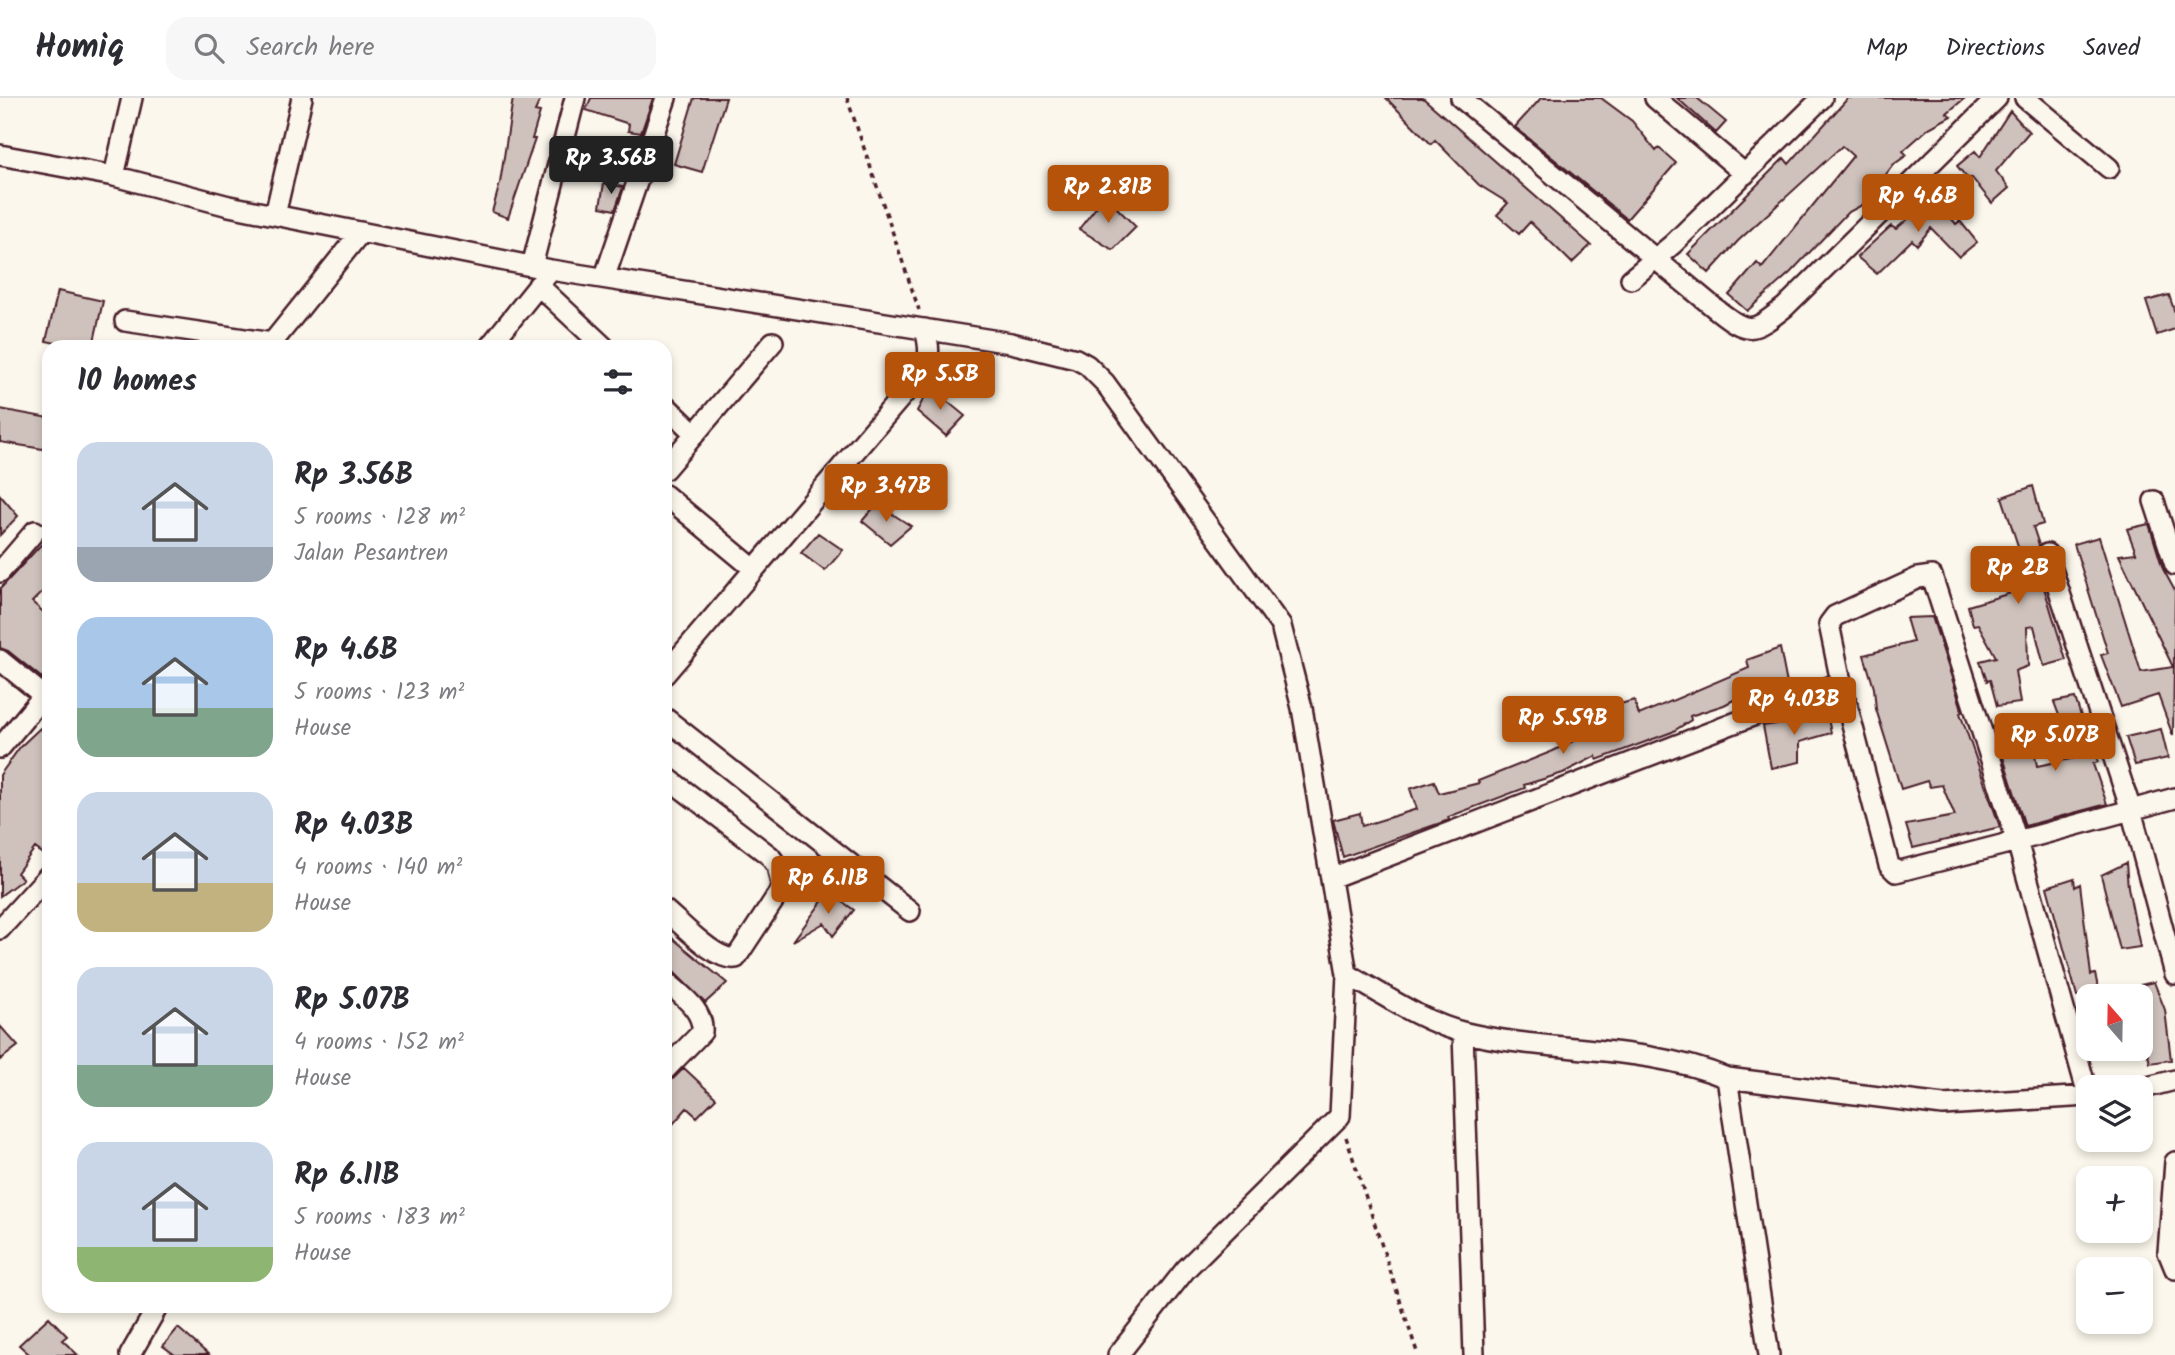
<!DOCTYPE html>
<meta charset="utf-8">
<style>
:root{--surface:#fff;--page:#f7f7f7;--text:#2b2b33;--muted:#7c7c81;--line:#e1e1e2;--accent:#b45309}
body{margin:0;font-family:Kalam,sans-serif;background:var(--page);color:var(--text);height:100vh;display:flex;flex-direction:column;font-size:26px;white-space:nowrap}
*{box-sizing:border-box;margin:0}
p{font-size:23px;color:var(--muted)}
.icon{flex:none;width:38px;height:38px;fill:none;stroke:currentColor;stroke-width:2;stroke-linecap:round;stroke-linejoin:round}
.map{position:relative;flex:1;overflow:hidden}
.drawer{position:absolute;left:42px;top:242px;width:630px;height:973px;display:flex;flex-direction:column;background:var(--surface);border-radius:21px;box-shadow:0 4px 10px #0003}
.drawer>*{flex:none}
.needle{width:46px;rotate:340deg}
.tools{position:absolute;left:2076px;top:886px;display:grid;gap:14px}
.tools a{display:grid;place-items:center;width:77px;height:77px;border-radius:14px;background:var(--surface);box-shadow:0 4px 10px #0003;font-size:35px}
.price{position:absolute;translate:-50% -60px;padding:0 16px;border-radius:7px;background:var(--accent);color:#fff;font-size:23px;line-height:46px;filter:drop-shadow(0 2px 4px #0008)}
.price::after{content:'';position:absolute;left:50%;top:42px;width:21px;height:16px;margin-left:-10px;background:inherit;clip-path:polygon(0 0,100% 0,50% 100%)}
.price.active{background:#222;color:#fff}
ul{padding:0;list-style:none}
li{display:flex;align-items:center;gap:21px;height:175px;padding:0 35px}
li span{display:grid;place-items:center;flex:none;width:196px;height:140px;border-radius:21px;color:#555}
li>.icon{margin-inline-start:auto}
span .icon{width:84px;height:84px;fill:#fffc;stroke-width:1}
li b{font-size:30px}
h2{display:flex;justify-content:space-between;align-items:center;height:84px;padding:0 35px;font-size:30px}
header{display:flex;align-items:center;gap:42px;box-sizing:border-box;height:98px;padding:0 35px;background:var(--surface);border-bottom:2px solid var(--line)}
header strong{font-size:33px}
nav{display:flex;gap:38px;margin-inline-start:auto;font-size:24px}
.search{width:490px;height:63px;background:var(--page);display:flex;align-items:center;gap:18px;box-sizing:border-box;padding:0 24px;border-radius:21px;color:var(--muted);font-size:26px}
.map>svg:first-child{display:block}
</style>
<header>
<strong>Homiq</strong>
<div class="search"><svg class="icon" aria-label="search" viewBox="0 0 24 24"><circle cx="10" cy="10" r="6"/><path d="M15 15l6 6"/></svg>Search here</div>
<nav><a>Map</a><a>Directions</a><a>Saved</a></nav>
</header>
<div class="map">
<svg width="2175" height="1257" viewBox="0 0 2175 1257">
<rect width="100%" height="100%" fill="#fbf7ec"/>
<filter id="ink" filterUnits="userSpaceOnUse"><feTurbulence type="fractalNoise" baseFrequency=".0143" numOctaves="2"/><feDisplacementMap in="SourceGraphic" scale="14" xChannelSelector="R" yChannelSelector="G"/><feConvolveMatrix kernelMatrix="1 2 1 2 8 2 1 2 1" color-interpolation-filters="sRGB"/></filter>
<g filter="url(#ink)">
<path fill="#cfc2bc" stroke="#4a1f2b" stroke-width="2" d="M513,0H541L535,13L540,14L532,41H535L508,120L492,114L500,85Z
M591,0H653L641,35L628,33L629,26L586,12Z
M694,0H726L702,74L674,66Z
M1386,0H1423L1591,147L1572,165L1530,124L1519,136L1497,117L1508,105L1479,87L1435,42L1431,46Z
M1541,0H1601L1632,23L1656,53L1659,50L1676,65L1627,121L1515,29Z
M1677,0H1697L1726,24L1716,35Z
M1848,0H1965L1947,15L1951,18L1929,30L1903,53L1907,57L1893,67L1864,106L1847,115L1790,175L1747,213L1729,197L1757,165L1762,170L1853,58L1842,48L1738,143L1709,175L1688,156L1784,60L1789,66Z
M2010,13L2029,34L1996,73L2009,90L1992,105L1972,80H1967L1957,68L1975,53L1980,59Z
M604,85L623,89L615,112L600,109Z
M1925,88L1956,126L1960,123L1977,144L1959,159L1931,130L1917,147L1912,142L1877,176L1857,159L1891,128L1896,131L1923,108L1915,98Z
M1105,98L1136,129L1113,152L1079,131Z
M58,193L103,203L93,248H71L46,243Z
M2169,197L2175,215V231L2157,237L2146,203Z
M930,289L965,318L946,338L917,313Z
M0,311L49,320V352L0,344Z
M2033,388L2043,426L2033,429L2039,447L2035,460L2066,562L2044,568L2034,528L2027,529L2028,568L2015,573L2020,605L1997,608L1990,582L1987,583L1980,563L1996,559L1978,526L1973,527L1968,508L2014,494L2004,456L2019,451L2002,399Z
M0,397L18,418L0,437Z
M877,406L911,428L890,446L862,423Z
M2149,426L2163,471L2175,493L2173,638L2158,597L2121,609L2101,557L2108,555L2074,446L2099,439L2141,574L2173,569L2119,457L2136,455L2127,431Z
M818,435L843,452L825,473L801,455Z
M49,438V487L32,504L49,519V571L42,580L8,553L0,550V491Z
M1932,519L1961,608L1962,614L1960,615L2000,729L1913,750L1906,727L1955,718L1942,687L1930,689L1927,683L1901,691L1876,611L1874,590L1864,557L1913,544L1906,520Z
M1780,550L1787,586L1756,595L1755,591L1724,607L1690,618L1691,622L1672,634L1597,662L1596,658L1563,675L1524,687L1525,690L1448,719L1449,722L1343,759L1333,722L1360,715L1362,728L1417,711L1410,691L1434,683L1439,695L1479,685L1478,683L1553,653L1610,625L1604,611L1634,602L1639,617L1749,570L1747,562Z
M2075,600L2083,624L2093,638L2089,639L2098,664L2093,666L2107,706L2025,728L1998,643L2031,636L2037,668L2075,660L2054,604Z
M1826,611L1831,635L1800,644V664L1771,670L1763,628L1804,622L1803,618Z
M40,630L49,638V760L35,750L17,775L23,781L0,798V677L20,649Z
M2161,631L2168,660L2135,667L2126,639Z
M2126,765L2128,789L2140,849L2120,852L2101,777Z
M2074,780L2075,789L2080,786L2091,877L2095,876L2100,898H2077L2047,789Z
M829,794L854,812L833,838L824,825L793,843Z
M665,834L727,885L705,905L673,873L665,870Z
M2154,884L2165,912L2171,962L2150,965L2140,924V887Z
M0,928L18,948L0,962Z
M684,970L716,1000L697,1019L687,1010L665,1035V984L673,981Z
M49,1219L67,1238L62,1242L78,1257H30L19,1247Z
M178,1230L209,1257H175L163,1248Z"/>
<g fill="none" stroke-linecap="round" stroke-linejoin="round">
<defs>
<path id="minor" d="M1461,0L1716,211C1749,237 1752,235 1785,209L1997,0
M1655,0L1745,76
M2025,0L2109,70
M0,57L114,78L229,108L551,172L1011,245L1076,261L1087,267L1105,285L1281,528L1302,610L1347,876C1384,897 1424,925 1466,935C1551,955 1644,946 1727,980L1943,1007L2088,998
M114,78L132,0
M275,117L302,0
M532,168L575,0
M605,178L666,0
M1631,181L1673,146L1822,0
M538,187L603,248
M125,223L272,245L361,134
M490,248L551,172
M665,307L695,336
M665,371L773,244
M665,397L754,471
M2154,403L2175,467
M2047,456L2131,712L2175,876
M0,474L35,433
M0,562L49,602
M665,576L920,277C931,260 930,250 925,231
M1841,584L1829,526L1835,518L1918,480L1932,478L2017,743L2175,700
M665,620L910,813
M0,650L49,591
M665,678L770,758L777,768L782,790L736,860C716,864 681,825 665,812
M1331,780L1841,584L1889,767L1896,774L2017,743L2088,997
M0,831L49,777
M665,882C680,897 704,911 702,934L665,972
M1463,935L1474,1257
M1727,980L1769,1257
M2140,991L2175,982
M2175,1064L2168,1154L2175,1171
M130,1257L158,1208
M1118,1257L1186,1171L1340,1018L1347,876"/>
</defs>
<use href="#minor" stroke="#4a1f2b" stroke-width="24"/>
<path stroke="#4a1f2b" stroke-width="3.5" stroke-dasharray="5 5" stroke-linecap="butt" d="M847,0L919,212
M1346,1039L1418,1257"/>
<use href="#minor" stroke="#fbf7ec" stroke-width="19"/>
</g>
</g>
</svg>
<div class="tools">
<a><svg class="needle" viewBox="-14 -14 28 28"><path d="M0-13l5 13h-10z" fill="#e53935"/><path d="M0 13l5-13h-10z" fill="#7c7c81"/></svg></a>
<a><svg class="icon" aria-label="layers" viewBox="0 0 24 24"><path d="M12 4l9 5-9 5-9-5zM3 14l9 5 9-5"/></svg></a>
<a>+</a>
<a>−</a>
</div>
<b class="price active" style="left:611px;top:98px">Rp 3.56B</b>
<b class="price" style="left:1108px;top:127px">Rp 2.81B</b>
<b class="price" style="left:1918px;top:136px">Rp 4.6B</b>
<b class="price" style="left:940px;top:314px">Rp 5.5B</b>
<b class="price" style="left:886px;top:426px">Rp 3.47B</b>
<b class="price" style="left:2018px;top:508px">Rp 2B</b>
<b class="price" style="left:1794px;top:639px">Rp 4.03B</b>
<b class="price" style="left:1563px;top:658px">Rp 5.59B</b>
<b class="price" style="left:2055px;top:675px">Rp 5.07B</b>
<b class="price" style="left:828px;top:818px">Rp 6.11B</b>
<section class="drawer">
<h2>10 homes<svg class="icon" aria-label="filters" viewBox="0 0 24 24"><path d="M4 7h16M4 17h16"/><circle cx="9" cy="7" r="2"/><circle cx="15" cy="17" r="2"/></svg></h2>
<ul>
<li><span style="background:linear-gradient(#c9d6e8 75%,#9aa5b1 0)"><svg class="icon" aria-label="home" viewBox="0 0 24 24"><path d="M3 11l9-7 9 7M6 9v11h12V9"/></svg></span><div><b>Rp 3.56B</b><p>5 rooms · 128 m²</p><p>Jalan Pesantren</p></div></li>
<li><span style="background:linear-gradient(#a9c7e8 65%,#7fa58c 0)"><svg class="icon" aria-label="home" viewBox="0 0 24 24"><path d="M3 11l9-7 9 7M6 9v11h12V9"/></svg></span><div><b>Rp 4.6B</b><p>5 rooms · 123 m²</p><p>House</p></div></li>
<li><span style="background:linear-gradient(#c9d6e8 65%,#c2b280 0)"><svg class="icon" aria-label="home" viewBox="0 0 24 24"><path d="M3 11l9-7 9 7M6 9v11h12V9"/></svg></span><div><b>Rp 4.03B</b><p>4 rooms · 140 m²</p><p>House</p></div></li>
<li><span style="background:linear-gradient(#c9d6e8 70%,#7fa58c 0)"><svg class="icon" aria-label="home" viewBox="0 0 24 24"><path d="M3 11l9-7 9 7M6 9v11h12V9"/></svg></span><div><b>Rp 5.07B</b><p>4 rooms · 152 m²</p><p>House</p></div></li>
<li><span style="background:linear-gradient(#c9d6e8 75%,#8fb573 0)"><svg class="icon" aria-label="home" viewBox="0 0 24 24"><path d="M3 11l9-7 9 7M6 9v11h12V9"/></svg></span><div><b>Rp 6.11B</b><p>5 rooms · 183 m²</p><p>House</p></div></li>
</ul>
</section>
</div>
